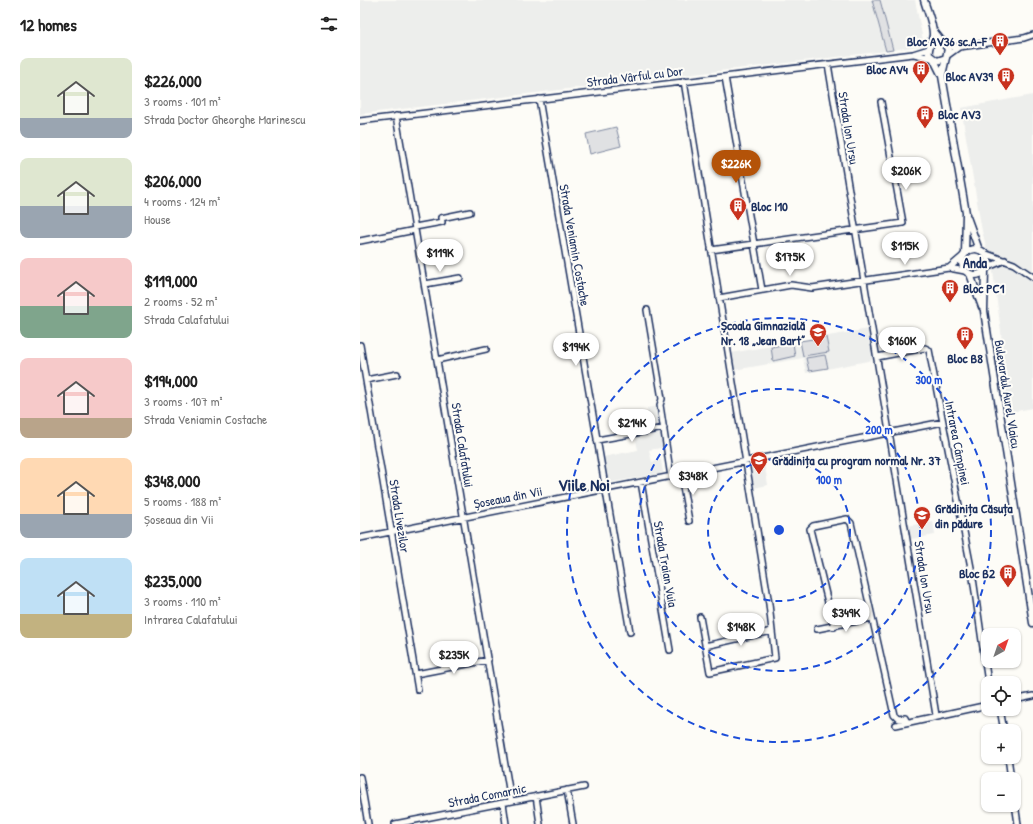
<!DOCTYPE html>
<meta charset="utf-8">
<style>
:root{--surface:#fff;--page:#f2f2f2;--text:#222;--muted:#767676;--accent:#b45309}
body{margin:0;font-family:"Patrick Hand",sans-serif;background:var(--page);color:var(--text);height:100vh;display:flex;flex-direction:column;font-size:15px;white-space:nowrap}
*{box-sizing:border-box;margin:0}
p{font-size:13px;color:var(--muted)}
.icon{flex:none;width:22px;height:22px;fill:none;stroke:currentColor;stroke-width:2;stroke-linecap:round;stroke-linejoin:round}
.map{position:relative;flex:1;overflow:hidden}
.drawer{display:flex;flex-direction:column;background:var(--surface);width:360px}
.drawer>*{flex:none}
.needle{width:26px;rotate:40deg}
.tools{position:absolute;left:621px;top:628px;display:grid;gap:8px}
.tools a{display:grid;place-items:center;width:40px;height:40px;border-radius:8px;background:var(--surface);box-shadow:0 1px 3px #0004;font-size:20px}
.price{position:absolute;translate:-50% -34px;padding:0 9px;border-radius:14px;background:#fff;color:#222;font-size:13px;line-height:26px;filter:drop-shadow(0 1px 2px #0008)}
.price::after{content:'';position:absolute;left:50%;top:24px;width:12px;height:9px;margin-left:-6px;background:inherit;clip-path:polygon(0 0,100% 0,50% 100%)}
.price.current{background:var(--accent);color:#fff}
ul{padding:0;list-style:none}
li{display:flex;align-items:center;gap:12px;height:100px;padding:0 20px}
li span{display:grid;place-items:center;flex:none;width:112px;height:80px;border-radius:8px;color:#555}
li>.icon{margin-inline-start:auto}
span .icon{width:48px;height:48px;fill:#fffc;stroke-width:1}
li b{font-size:17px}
h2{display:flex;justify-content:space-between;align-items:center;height:48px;padding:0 20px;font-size:17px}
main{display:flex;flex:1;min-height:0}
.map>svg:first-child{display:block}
</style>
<main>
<section class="drawer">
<h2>12 homes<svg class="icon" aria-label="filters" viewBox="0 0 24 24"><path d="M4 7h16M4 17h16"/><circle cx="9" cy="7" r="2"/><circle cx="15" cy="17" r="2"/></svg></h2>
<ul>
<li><span style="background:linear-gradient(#dfe7d0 75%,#9aa5b1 0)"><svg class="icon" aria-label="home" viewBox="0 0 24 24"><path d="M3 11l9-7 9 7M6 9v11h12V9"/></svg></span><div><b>$226,000</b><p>3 rooms · 101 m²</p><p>Strada Doctor Gheorghe Marinescu</p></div></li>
<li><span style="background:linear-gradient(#dfe7d0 60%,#9aa5b1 0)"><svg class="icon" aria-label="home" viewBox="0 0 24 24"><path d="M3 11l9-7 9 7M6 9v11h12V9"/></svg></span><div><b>$206,000</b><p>4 rooms · 124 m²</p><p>House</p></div></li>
<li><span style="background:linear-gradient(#f6c9c9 60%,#7fa58c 0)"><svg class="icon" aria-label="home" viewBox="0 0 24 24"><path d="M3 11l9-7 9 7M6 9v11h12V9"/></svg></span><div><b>$119,000</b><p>2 rooms · 52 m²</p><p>Strada Calafatului</p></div></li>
<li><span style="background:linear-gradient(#f6c9c9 75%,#b9a48a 0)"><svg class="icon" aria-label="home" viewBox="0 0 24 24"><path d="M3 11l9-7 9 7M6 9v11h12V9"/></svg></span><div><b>$194,000</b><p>3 rooms · 107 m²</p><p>Strada Veniamin Costache</p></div></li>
<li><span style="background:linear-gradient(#ffd9b3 70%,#9aa5b1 0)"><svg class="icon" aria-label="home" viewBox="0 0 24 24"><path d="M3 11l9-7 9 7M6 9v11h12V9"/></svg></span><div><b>$348,000</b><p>5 rooms · 188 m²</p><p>Șoseaua din Vii</p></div></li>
<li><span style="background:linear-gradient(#bfe0f5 70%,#c2b280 0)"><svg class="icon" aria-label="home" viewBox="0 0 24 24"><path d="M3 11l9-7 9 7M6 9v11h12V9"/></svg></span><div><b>$235,000</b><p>3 rooms · 110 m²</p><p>Intrarea Calafatului</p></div></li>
</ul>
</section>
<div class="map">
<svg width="673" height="824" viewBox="0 0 673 824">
<rect width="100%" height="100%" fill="#fdfcf7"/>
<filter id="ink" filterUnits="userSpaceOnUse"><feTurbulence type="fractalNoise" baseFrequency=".025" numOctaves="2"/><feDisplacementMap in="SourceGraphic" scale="8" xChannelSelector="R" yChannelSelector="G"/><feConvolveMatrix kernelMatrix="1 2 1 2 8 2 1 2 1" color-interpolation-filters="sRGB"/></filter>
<g filter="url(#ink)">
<path fill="#edeeec" d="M0,0H512L526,51L0,114Z
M520,0H555L564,45L533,50Z
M673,95V408L646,413L641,331L633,272L622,231L601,108Z
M508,329L513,360L446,373L443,358L374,370L371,353Z
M298,406L306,447L289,450L292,462L301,460L303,473L248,483L243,457L278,450L275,436L292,433L287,408Z
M404,462L408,485L394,488L390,464Z
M573,521L575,535L551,539L548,526Z"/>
<path fill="#e0e1e3" stroke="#7e88a0" d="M512,0H520L533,50L526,51Z
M256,127L261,146L230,154L226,134Z
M466,337L469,352L443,356L440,341Z
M433,343L435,356L413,361L411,347Z
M465,355L468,368L449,371L446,358Z"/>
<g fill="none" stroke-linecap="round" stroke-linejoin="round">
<defs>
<path id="minor" d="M587,46L599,47L664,38L673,35
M554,54L571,58
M588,55L599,47
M468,64L576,715
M365,77L402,290
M324,81L409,604L415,658L350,672L340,617
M179,99L270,632
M36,116L151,801
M0,121L553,54L569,49
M55,227L82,222L81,218L110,212
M0,241L55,230
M351,250L543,223L521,102
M624,253L654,264L673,277
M589,268L603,256
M626,268L645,260
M65,284L100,278
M359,298L431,285L452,288L589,268L605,271
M287,310L302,399L300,405L311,477
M0,345L58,690
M517,357L565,348L569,350L613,578L628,683
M77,360L126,349
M6,380L37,374
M237,440L304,428
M321,475L329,521
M281,482L310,650
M0,538L583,422
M474,627L450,529L453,526L487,519L491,523L534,715L538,719L545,718L547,722
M457,629L512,618
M345,646L412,631
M56,674L128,660
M654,700L673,696
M640,709L644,731
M536,725L628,705
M648,757L651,779
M0,777L8,824
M207,790L213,824
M176,796L180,824
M654,797L658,824
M143,803L146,824
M35,824L224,787"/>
<path id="major" d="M564,0C567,11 573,23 573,34C573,42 567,48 569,55L577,61L586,58
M573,30L588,49L582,75
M574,60L582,76L606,213L605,253
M607,217L619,250
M602 262a13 13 0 1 1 26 0a13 13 0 1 1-26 0Z
M625,271L624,311L673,623
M610,274L622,307"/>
</defs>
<use href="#minor" stroke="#1b2f5e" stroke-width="8"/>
<use href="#major" stroke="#1b2f5e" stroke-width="9"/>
<use href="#minor" stroke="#fdfcf7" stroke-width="5"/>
<use href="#major" stroke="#fdfcf7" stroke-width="6"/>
</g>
</g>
<g fill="none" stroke="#1d4ed8" stroke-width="2" stroke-dasharray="7 5">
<circle cx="419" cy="530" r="71"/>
<circle cx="419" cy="530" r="141"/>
<circle cx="419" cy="530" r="212"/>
</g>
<defs>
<symbol id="building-pin" viewBox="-11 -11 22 30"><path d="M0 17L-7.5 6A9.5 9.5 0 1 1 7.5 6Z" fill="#c8321e" stroke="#fdfcf7"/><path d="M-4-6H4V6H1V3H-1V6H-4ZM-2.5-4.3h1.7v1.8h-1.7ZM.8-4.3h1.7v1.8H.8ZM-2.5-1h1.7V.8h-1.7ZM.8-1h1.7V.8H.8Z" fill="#fff"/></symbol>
<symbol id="school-pin" viewBox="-11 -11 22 30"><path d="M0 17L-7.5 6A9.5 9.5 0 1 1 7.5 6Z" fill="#c8321e" stroke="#fdfcf7"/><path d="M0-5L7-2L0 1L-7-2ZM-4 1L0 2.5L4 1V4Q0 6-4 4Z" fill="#fff"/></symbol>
</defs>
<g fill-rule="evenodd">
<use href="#building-pin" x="630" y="31" width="20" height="27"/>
<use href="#building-pin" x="551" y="59" width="20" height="27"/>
<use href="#building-pin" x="636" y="66" width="20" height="27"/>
<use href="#building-pin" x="555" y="104" width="20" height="27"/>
<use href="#building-pin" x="368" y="196" width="20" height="27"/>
<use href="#building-pin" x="580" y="278" width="20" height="27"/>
<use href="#school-pin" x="448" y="322" width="20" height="27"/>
<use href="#building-pin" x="595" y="325" width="20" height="27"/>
<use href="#school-pin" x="389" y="450" width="20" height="27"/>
<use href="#school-pin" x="552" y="505" width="20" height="27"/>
<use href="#building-pin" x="638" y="563" width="20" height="27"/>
</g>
<g text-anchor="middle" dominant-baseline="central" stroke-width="4" stroke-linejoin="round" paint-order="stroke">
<g font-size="13" font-weight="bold" fill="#1b2f5e" stroke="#fdfcf7" text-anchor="end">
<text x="627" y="41">Bloc AV36 sc.A-F</text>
<text x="548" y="69">Bloc AV4</text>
<text x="633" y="76">Bloc AV39</text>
<text x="578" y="114" text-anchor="start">Bloc AV3</text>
<text x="391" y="206" text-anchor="start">Bloc I10</text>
<text x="603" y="288" text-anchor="start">Bloc PC1</text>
<text x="445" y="325">Școala Gimnazială<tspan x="445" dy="15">Nr. 18 „Jean Bart”</tspan></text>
<text x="605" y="358" text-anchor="middle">Bloc B8</text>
<text x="412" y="460" text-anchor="start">Grădinița cu program normal Nr. 37</text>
<text x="575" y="508" text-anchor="start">Grădinița Căsuța<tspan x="575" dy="15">din pădure</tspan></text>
<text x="635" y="573">Bloc B2</text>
</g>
<g font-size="13" fill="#1b2f5e" stroke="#fdfcf7">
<text transform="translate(275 76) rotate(-7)">Strada Vârful cu Dor</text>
<text transform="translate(489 128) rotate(81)">Strada Ion Ursu</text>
<text transform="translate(215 245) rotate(80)">Strada Veniamin Costache</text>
<text transform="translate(648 394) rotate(81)">Bulevardul Aurel Vlaicu</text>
<text transform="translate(598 443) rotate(79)">Intrarea Câmpinei</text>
<text transform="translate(103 445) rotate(81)">Strada Calafatului</text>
<text transform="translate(148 497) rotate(-11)">Șoseaua din Vii</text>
<text transform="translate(40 516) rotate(81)">Strada Livezilor</text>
<text transform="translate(306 564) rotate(80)">Strada Traian Vuia</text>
<text transform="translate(565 577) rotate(81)">Strada Ion Ursu</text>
<text transform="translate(127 795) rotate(-11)">Strada Comarnic</text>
</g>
<g font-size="14" font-weight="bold" fill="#1b2f5e" stroke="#fdfcf7">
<text x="615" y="262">Anda</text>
</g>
<g font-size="17" font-weight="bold" fill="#1b2f5e" stroke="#fdfcf7">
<text x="224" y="484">Viile Noi</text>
</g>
</g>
<circle cx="419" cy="530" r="6" fill="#1d4ed8" stroke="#fdfcf7" stroke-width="2"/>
<g font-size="12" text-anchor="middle" font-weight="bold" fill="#1d4ed8" stroke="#fdfcf7" stroke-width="4" stroke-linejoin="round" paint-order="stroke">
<text x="569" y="384">300 m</text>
<text x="519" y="434">200 m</text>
<text x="469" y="484">100 m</text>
</g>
</svg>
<div class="tools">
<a><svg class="needle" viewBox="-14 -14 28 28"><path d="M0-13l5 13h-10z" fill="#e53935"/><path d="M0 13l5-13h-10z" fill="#767676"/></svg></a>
<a><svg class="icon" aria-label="locate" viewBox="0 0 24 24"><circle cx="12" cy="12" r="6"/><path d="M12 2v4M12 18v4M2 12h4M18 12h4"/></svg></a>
<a>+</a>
<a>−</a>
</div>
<b class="price current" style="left:376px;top:184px">$226K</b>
<b class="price" style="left:546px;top:191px">$206K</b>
<b class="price" style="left:545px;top:266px">$115K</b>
<b class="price" style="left:80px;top:273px">$119K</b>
<b class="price" style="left:430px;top:277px">$175K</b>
<b class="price" style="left:542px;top:361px">$160K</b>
<b class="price" style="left:216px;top:367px">$194K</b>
<b class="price" style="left:272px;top:443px">$214K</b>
<b class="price" style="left:333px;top:496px">$348K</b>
<b class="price" style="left:486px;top:633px">$349K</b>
<b class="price" style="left:381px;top:647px">$148K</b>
<b class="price" style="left:94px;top:675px">$235K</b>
</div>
</main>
